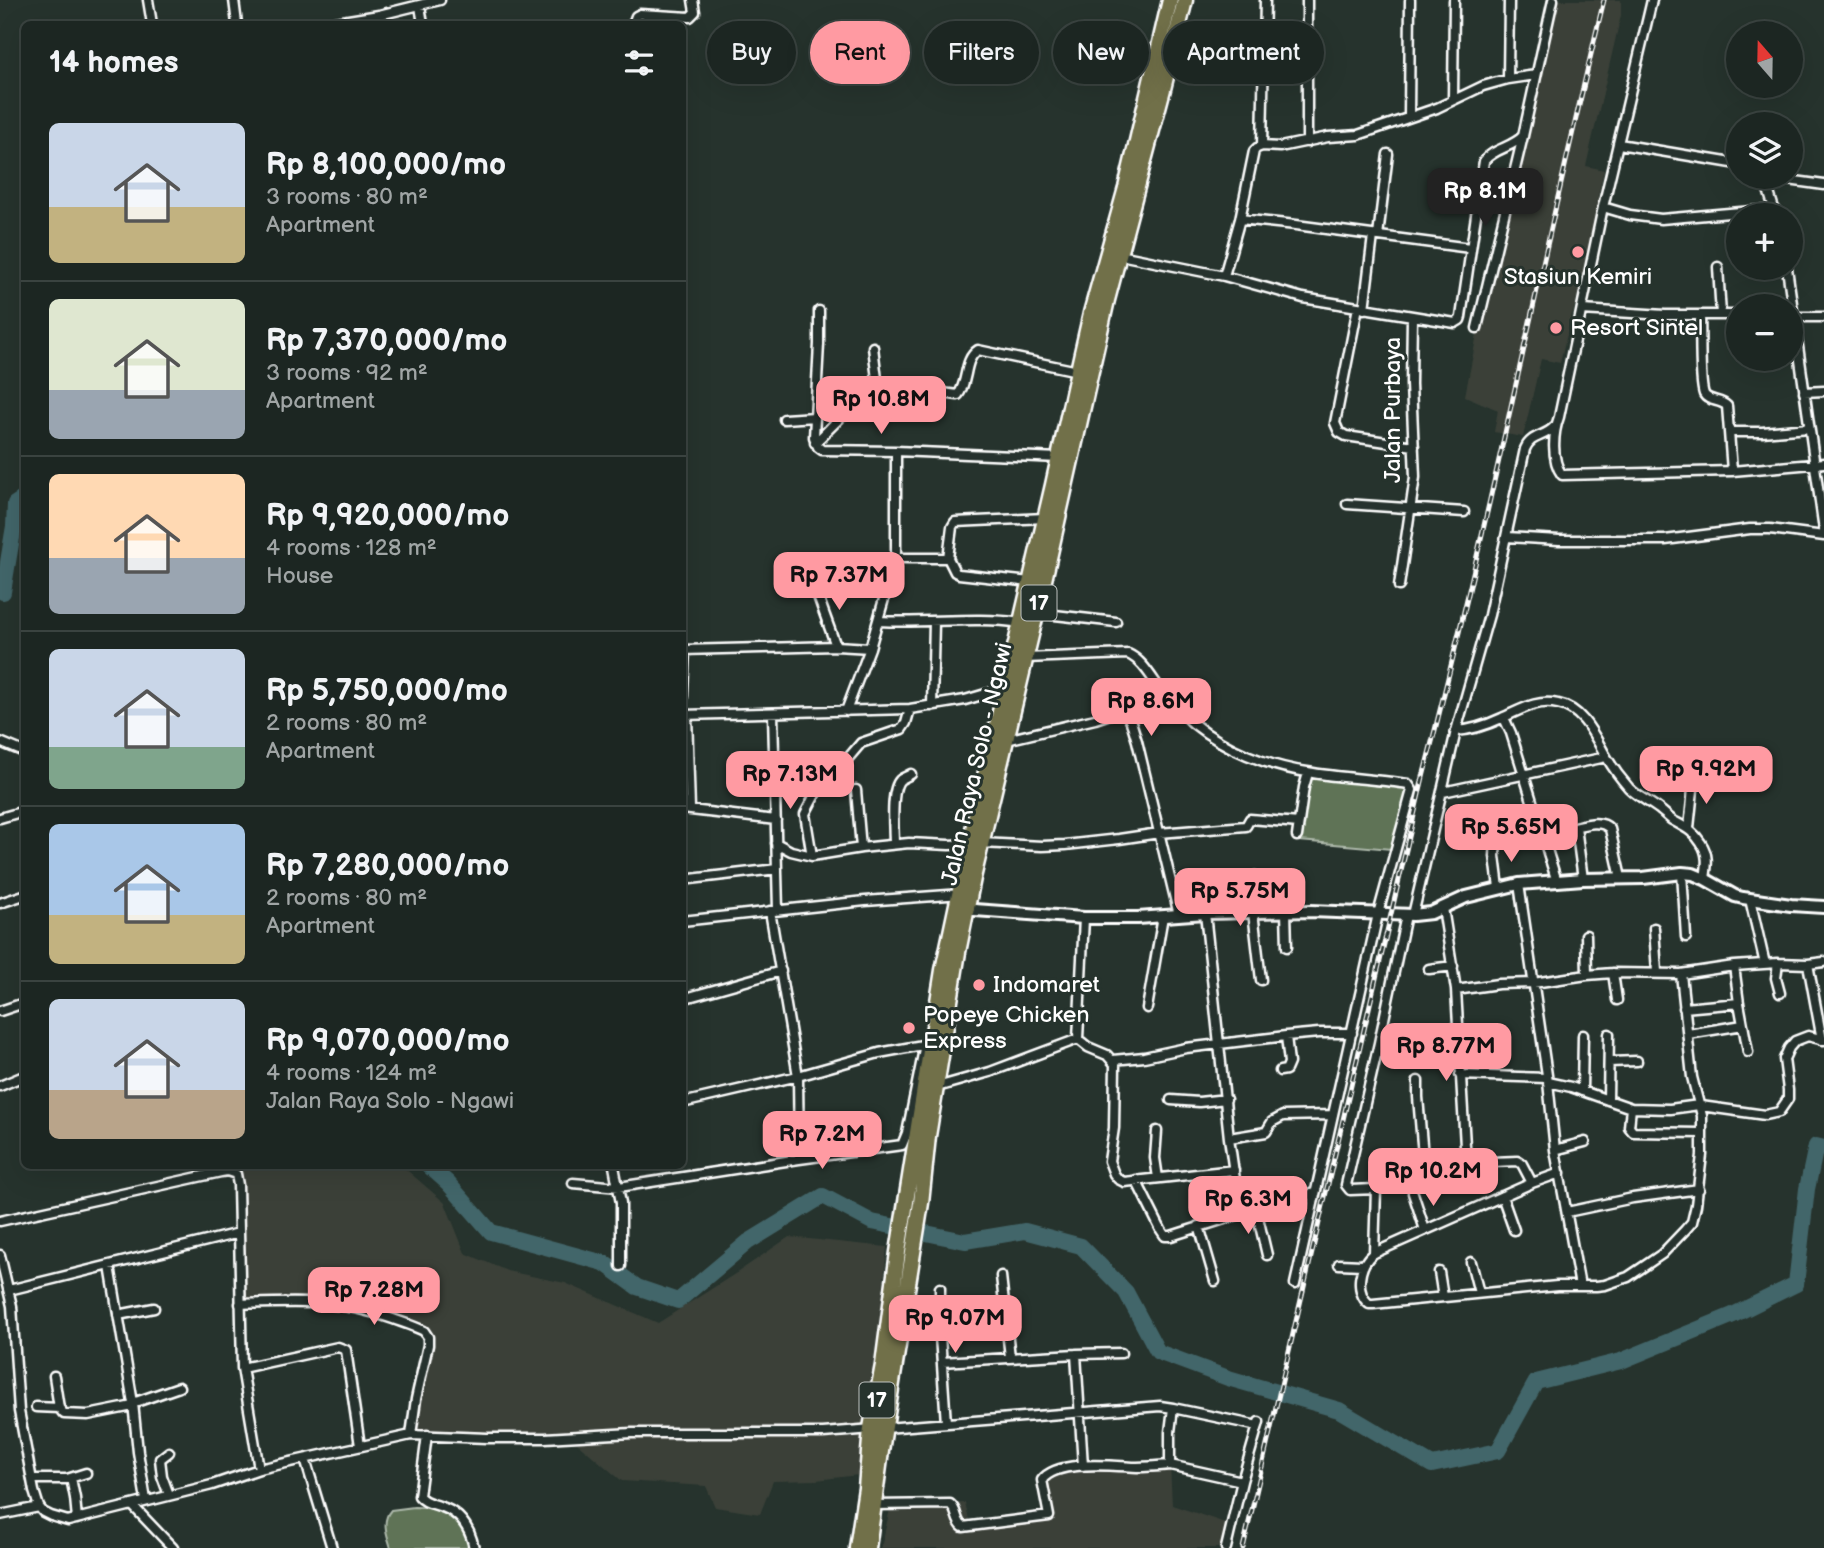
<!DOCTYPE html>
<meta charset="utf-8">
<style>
:root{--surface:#1c2622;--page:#29322f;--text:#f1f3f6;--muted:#a0a5a5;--line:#3a4340;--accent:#ff9aa2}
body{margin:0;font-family:"Balsamiq Sans",sans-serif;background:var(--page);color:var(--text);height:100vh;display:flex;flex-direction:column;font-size:26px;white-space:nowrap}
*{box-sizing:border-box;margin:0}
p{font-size:23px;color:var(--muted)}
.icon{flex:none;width:38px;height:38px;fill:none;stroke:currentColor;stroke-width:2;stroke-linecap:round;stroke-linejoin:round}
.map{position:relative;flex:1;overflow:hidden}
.details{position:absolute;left:21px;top:21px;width:665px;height:1148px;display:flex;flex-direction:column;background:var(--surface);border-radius:10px;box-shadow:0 7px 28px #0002,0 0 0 2px var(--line)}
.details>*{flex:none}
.guide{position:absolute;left:707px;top:21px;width:665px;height:63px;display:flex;gap:14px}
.needle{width:46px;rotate:340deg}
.buttons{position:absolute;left:1726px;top:21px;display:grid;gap:14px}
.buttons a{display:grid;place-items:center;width:77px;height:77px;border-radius:50%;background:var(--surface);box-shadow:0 7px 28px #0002,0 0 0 2px var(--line);font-size:35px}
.price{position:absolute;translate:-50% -60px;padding:0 16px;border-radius:14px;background:var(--accent);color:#111;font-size:23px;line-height:46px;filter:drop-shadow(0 2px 4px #0008)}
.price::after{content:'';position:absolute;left:50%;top:42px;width:21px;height:16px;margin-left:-10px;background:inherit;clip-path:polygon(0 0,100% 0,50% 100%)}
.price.on{background:#222;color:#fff}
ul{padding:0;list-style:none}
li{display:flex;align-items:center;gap:21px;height:175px;padding:0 28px}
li+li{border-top:2px solid var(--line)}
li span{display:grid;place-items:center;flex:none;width:196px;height:140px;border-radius:10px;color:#555}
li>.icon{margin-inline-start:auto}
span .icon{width:84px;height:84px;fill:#fffc;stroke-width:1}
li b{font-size:30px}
h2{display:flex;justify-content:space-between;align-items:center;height:84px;padding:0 28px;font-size:30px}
.tag{padding:0 24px;border-radius:32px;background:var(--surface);box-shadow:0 7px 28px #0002,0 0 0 2px var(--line);font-size:24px;line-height:63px}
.tag.on{background:var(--accent);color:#111}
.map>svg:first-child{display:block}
</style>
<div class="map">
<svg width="1824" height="1548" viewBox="0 0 1824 1548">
<rect width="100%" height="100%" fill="#26332d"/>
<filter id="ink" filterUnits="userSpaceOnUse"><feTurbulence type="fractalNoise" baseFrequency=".0143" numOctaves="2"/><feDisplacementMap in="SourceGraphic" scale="14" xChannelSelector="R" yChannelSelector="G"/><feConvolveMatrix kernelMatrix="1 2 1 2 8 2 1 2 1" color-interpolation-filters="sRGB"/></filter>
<g filter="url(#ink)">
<path fill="#3b4139" d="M1558,0H1621V15L1586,166L1604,170L1598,197L1601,198L1587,261L1573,313L1572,314L1560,363L1541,359L1523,437L1494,432L1498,410L1465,396L1477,334L1541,78Z
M245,1166H402L445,1203L465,1253L507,1271L565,1283L658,1323L738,1272L789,1237L887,1247L867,1474L816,1480L773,1481L760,1514L715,1507L706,1486L622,1481L569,1436L411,1435L428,1337L399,1321L346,1305L240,1304L236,1174Z
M1170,1465L1172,1505L1231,1525L1226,1548H881L891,1505L965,1503L971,1528L1049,1517L1042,1484L1052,1472L1083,1466Z"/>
<path fill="#5e7357" stroke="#aeb9ab" stroke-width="2" d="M1311,775L1404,788L1407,791V797L1391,849L1300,841L1304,808Z
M414,1507L437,1508L456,1522L464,1529L471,1548H391C387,1535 381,1521 391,1510Z"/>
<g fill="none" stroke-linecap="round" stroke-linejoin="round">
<path stroke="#43666a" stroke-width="16" d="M0,590L3,592L14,526L15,504L24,498
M429,1166L448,1183L491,1232L604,1263L637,1287L678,1301L748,1242L823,1196L872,1222L965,1241L1025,1231L1081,1246L1126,1292L1158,1352L1228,1378L1339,1410L1432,1465L1498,1451L1536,1382L1621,1361L1733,1315L1796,1284L1807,1189L1816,1146L1824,1148"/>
<defs>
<path id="street" d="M148,0L152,24
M234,0L237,24
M1307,0V142
M1652,0L1603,207L1559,417C1553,433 1551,460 1562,475L1732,471
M420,6L423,24
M324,24L379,15L440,0
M633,24L636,16L640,14L690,17L695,12L693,0
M1508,79L1509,0
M1453,99L1454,0
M1409,117L1410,0
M1619,144L1738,164
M1262,146L1265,0
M1764,177L1776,215
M1767,177L1824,185
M1603,207L1630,215L1661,219L1775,209
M1240,219L1296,225L1470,248
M1378,236L1388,154
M1120,255L1224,276L1303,298L1455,323L1460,320L1461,317L1484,161C1494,148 1512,148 1523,136
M1718,267L1721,315
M1787,268L1824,530
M1224,276L1240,219L1254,151L1257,148L1262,146L1280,147L1328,137L1358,135L1437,108L1483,86L1508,79L1536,75
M1358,307L1335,423L1339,432L1346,436L1414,446
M1364,309L1373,236
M1582,310L1665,315H1738
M819,311V344L814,437L818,447L822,450L896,451L1059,458
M1735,315L1738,349
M1700,316C1701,331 1699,382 1704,394C1708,402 1721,399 1727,406L1732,471L1824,463
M1790,317H1824
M1477,328L1523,136L1553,0
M873,347L879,395
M1804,392L1824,391
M784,419L815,417
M1729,432H1762L1809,428
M815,443L854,404L869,397L901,391L934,392L958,395C969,381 963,360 978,350L1078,371
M1347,504L1464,512
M1506,537L1559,540H1665L1750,529H1770L1824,536
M895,558H948L952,527L955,522L1045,518
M948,558L955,572L959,574L1030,582
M1399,586L1415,477L1411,384L1412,317
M815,588L836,646
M1036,615L1046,614L1116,622
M879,621C926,624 974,616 1021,623
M682,650L836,646L870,648
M1025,658L1128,654C1142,660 1151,677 1160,689C1171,701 1182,713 1194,724C1225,749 1267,766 1307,772C1340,778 1375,779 1408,784L1412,790L1378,914L1295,1284
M932,706L934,622
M1122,710L1162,691
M846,711L870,648L894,564L896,552V451
M773,714L778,910
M682,715L910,709L965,700L1006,688
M682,715L685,650
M687,715L690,809
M1504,718L1511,733L1557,882
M1456,731C1472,730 1487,725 1502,718C1521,710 1536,699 1558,704C1584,709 1595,738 1607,758C1613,768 1621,779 1629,788C1638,797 1650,802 1660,810C1664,813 1668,817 1672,820C1684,827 1693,830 1701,843C1709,855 1707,865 1705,879
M1006,740L1095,719L1122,710C1132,718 1133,729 1137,741L1179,915
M0,742L24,752
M856,790L861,848
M1443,792L1606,757
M682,809L776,820
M0,818L24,811
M1576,827L1583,879
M1689,828L1694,780
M1563,830C1578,827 1600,817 1610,829L1621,878
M1297,836L1304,787L1308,773
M1520,840L1543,835
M1496,841L1495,856L1499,888
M776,843L791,851L812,856L861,848L909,843L949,845L969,844
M981,843L1042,846L1065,845L1119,839L1159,833L1246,826L1250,819L1299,823
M894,844C894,830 890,790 900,780C902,778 908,776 911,774
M812,856L805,814L820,785L824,779L838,770L861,743L902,729L906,723L910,709
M1682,873L1686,937
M1255,876L1253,912L1261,980
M682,880L777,869
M1519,884L1548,1082L1555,1150L1580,1286
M1750,899L1765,964
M0,903L24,895
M770,911L798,1076L799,1159
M1286,911L1287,947
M1406,915L1379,1043L1346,1185L1350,1190L1376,1189L1466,1163L1456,990L1443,908
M1413,915L1456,731L1489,615L1525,449C1531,434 1545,438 1555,426
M682,921L865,901L962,894
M1654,928L1657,972
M1586,935L1587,975
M1778,963L1776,978L1780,993
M1808,964L1822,1040
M1734,966L1739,1003L1748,1052
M1429,969L1453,966
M1613,973L1617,1000
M1456,990L1498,984L1533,983L1587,975L1613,973L1681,974L1734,966L1778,963L1808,964L1824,962
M682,999L781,971
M1147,1008L1163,916
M1684,1008L1739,1003
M0,1011L24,1003
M1688,1034L1743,1025
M1078,1039L1084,918
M1460,1056L1488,1055
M1113,1060L1144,1057L1186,1048L1286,1036L1319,1033H1352
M1609,1062L1637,1061
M1280,1071L1286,1070L1289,1063L1286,1036
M1460,1075L1547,1078
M1548,1082L1571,1087L1631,1108L1670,1109L1699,1105
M0,1086L24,1076
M937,1087L990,1072L1078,1039L1088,1047L1107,1055L1115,1064L1114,1128L1109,1161L1114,1174L1118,1179L1124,1182L1234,1170
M1582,1091L1583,1035
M1171,1100L1199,1102L1226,1099
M1608,1100L1609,1034
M682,1103L798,1076L879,1053L928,1044
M1701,1106L1765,1115L1779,1112L1788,1099V1090L1784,1059L1789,1048L1795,1041L1808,1036L1824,1040
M1631,1108L1629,1127L1633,1132L1701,1133
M1157,1131L1155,1158L1158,1178
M1229,1138L1266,1132L1272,1122L1283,1116L1331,1115
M1555,1150L1585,1142
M1466,1163L1518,1161L1522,1164L1532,1183
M614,1166L621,1203V1266
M1560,1173L1532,1183L1374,1253C1359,1263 1354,1292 1369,1304H1373L1557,1286H1596L1605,1285L1628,1277L1640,1269L1662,1254L1685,1230L1692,1222L1696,1205L1702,1155V1116L1692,1077L1681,974
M1136,1180L1161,1230L1165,1236H1171L1240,1214L1229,1138L1205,913
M573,1183L619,1187L799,1159L902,1145L907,1133L925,1044
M1382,1187L1385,1180L1418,1173L1422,1169L1423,1156L1418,1097V1081
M1413,1193L1425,1230
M1502,1196L1514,1230
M1256,1209L1267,1255
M1567,1212L1633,1198L1699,1189
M1240,1214L1314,1193
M0,1221L221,1172L227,1171L236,1174L238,1185L242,1368L259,1469
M1199,1226L1215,1281
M1374,1253L1376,1189
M0,1255L12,1306L19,1411L34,1491L39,1507L43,1512L51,1516L68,1521L212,1485L259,1469L411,1435L487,1438H545L632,1433H823L1160,1406L1173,1408L1170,1432V1465L1242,1481
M1471,1262L1479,1293
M1339,1264L1362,1265
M110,1266L133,1403L138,1452L146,1500
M1439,1272L1443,1297
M1001,1276L1010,1357
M940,1288V1336L946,1423
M9,1290L239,1233
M240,1304C297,1302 339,1299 393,1319C404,1323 414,1326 424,1331L428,1337V1345L416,1399L411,1435
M118,1315L154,1308
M1076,1354L1083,1466
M942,1362L1076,1354L1121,1353
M242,1368L338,1347L346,1350L360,1446
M54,1376L59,1408L64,1414L88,1415L133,1406
M133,1403L179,1387
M36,1407L59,1408
M1173,1408L1258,1426
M427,1435L419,1496C425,1503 431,1503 439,1506C460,1512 470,1528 474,1548
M305,1459L332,1548
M71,1478L75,1498L77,1519
M32,1479H67L86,1473
M169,1495L162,1476L160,1459L169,1452
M132,1505L173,1548
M873,1505L950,1504C958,1510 955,1521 963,1527L1049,1516L1042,1480C1057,1459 1114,1466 1137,1467C1148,1467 1159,1466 1170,1465
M0,1515L39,1507
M1226,1548L1242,1481L1259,1422"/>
<path id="secondary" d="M961,909L1084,918H1138L1205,913L1311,911L1413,915L1431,913L1466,897L1519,884L1583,879L1643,878L1682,873L1693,874L1705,879L1735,896L1743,898L1791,905L1824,907"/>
<path id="highway" d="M857,1548L866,1488L871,1428L883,1365L898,1252L943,970L978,806L1053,485L1079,366L1091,313L1126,188L1170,0
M868,1548L881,1451L921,1203L928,1136L958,952L973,878L1042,589L1107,300L1163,89L1185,0"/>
</defs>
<use href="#street" stroke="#fff" stroke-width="13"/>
<use href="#secondary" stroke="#fff" stroke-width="16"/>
<use href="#highway" stroke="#fff" stroke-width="19"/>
<use href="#street" stroke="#26332d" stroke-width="8"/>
<use href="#secondary" stroke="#26332d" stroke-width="10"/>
<use href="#highway" stroke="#71704a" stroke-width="14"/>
<defs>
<path id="rail" d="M1243,1548L1423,777C1490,519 1541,258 1604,0"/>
</defs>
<use href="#rail" stroke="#fff" stroke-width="5"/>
<use href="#rail" stroke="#26332d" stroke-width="2.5" stroke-dasharray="8" stroke-linecap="butt"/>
</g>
</g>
<g fill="#ff9aa2" stroke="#26332d" stroke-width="2.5">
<circle cx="1578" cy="252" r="7"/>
<circle cx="1556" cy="328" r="7"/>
<circle cx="979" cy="985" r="7"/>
<circle cx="909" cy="1028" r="7"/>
</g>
<g text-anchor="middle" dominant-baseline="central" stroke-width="6" stroke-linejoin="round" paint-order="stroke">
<g fill="#26332d" stroke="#bec2c0" stroke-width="2">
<rect x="1021.5" y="585.5" width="35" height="35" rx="5"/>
<rect x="859.5" y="1382.5" width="35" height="35" rx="5"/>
</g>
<g font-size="21" font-weight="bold" fill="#fff">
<text x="1039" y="603">17</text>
<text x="877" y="1400">17</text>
</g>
<g font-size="23" fill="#fff" stroke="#26332d" text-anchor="start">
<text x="1578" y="277" text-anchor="middle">Stasiun Kemiri</text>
<text x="1570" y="328">Resort Sintel</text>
<text x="993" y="985">Indomaret</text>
<text x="923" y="1015">Popeye Chicken<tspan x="923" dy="26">Express</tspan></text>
</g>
<g font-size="23" fill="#fff" stroke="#26332d">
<text transform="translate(1393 410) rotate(-90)">Jalan Purbaya</text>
<text transform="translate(977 764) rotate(-77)">Jalan Raya Solo - Ngawi</text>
</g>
</g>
</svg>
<div class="buttons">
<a><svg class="needle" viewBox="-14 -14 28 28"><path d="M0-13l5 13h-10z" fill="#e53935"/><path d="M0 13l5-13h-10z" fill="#a0a5a5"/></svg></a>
<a><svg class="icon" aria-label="layers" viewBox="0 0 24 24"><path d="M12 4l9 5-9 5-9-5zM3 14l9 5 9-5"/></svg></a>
<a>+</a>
<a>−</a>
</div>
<b class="price on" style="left:1485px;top:228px">Rp 8.1M</b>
<b class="price" style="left:881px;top:436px">Rp 10.8M</b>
<b class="price" style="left:839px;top:612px">Rp 7.37M</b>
<b class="price" style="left:1151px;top:738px">Rp 8.6M</b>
<b class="price" style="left:1706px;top:806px">Rp 9.92M</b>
<b class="price" style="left:790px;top:811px">Rp 7.13M</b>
<b class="price" style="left:1511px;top:864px">Rp 5.65M</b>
<b class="price" style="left:1240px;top:928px">Rp 5.75M</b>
<b class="price" style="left:1446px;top:1083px">Rp 8.77M</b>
<b class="price" style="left:822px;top:1171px">Rp 7.2M</b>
<b class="price" style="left:1433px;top:1208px">Rp 10.2M</b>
<b class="price" style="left:1248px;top:1236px">Rp 6.3M</b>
<b class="price" style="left:374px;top:1327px">Rp 7.28M</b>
<b class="price" style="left:955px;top:1355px">Rp 9.07M</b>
<div class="guide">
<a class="tag">Buy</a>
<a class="tag on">Rent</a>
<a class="tag">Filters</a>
<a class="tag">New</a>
<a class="tag">Apartment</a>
</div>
<section class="details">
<h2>14 homes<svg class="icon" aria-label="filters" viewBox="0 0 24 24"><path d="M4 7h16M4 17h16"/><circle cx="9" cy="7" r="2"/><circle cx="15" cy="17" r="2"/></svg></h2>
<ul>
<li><span style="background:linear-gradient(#c9d6e8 60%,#c2b280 0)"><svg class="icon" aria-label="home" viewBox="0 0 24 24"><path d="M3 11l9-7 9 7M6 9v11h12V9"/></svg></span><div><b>Rp 8,100,000/mo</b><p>3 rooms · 80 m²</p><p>Apartment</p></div></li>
<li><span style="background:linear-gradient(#dfe7d0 65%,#9aa5b1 0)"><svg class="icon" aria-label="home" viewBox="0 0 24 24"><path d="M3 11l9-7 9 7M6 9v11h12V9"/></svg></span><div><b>Rp 7,370,000/mo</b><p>3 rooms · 92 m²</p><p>Apartment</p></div></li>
<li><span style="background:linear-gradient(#ffd9b3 60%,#9aa5b1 0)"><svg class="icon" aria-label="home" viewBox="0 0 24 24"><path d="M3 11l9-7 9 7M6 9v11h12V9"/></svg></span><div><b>Rp 9,920,000/mo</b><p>4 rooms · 128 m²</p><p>House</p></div></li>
<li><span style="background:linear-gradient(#c9d6e8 70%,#7fa58c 0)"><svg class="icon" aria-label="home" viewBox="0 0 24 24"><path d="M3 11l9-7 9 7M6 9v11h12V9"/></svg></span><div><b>Rp 5,750,000/mo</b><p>2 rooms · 80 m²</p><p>Apartment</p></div></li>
<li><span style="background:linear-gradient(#a9c7e8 65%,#c2b280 0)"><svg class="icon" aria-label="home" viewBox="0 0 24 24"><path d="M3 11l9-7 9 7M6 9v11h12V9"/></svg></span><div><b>Rp 7,280,000/mo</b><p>2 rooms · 80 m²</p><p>Apartment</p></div></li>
<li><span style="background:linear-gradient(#c9d6e8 65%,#b9a48a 0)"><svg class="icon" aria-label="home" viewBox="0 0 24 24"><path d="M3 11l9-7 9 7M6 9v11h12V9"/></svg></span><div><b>Rp 9,070,000/mo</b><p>4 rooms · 124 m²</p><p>Jalan Raya Solo - Ngawi</p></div></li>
</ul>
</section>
</div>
